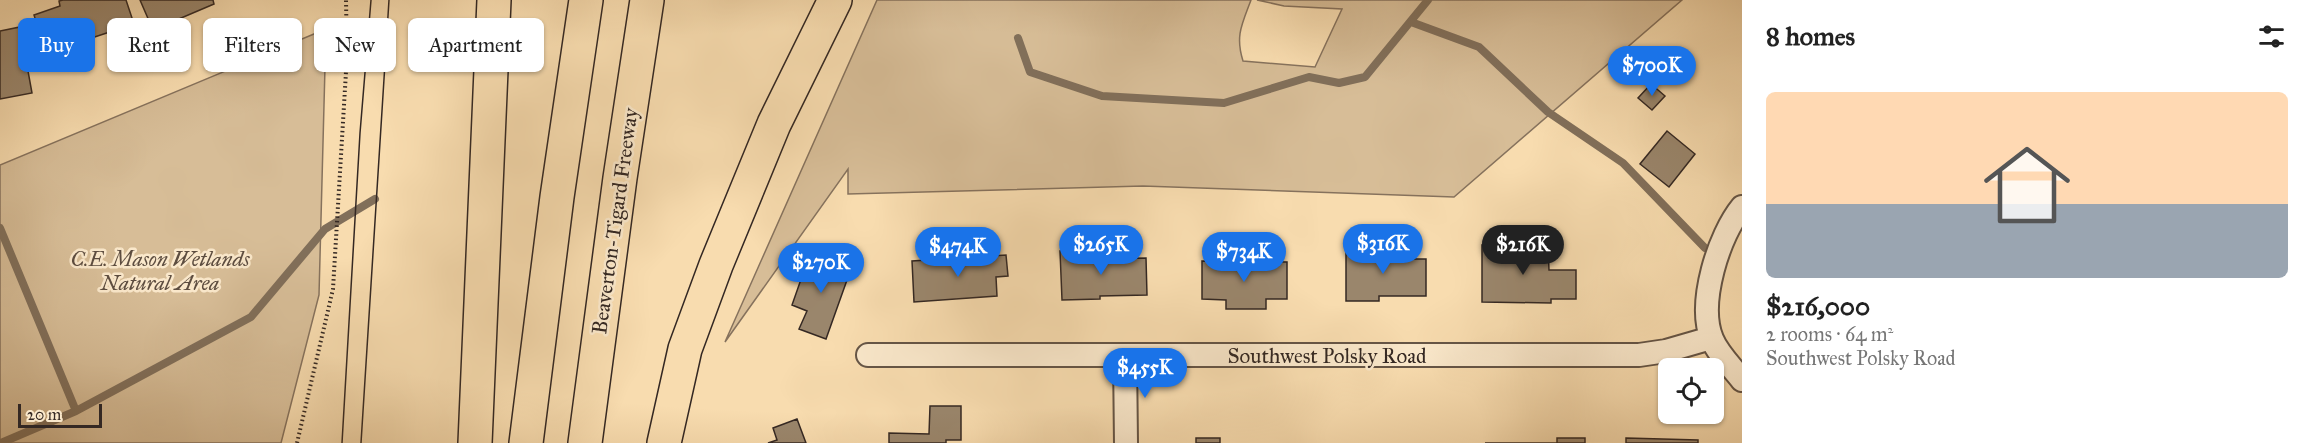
<!DOCTYPE html>
<meta charset="utf-8">
<style>
:root{--surface:#fff;--page:#f2f2f2;--text:#222;--muted:#767676;--line:#e0e0e0;--accent:#1a73e8}
body{margin:0;font-family:"IM FELL Great Primer",serif;background:var(--page);color:var(--text);height:100vh;display:flex;flex-direction:column;font-size:22px;white-space:nowrap}
*{box-sizing:border-box;margin:0}
p{font-size:20px;color:var(--muted)}
.icon{flex:none;width:33px;height:33px;fill:none;stroke:currentColor;stroke-width:2;stroke-linecap:round;stroke-linejoin:round}
.map{position:relative;flex:1;overflow:hidden}
.details{display:flex;flex-direction:column;background:var(--surface);width:570px}
.details>*{flex:none}
.hud{position:absolute;left:18px;top:18px;width:570px;height:54px;display:flex;gap:12px}
.buttons{position:absolute;left:1658px;top:358px;display:grid;gap:12px}
.buttons a{display:grid;place-items:center;width:66px;height:66px;border-radius:9px;background:var(--surface);box-shadow:0 2px 4px #0004;font-size:30px}
.scale{position:absolute;left:18px;bottom:15px;width:84px;box-sizing:border-box;padding-left:6px;border:3px solid #342823;border-top:0;font-size:16px;line-height:21px;white-space:nowrap;color:#342823;-webkit-text-stroke:4px #fae8cb;paint-order:stroke}
.price{position:absolute;translate:-50% -51px;padding:0 14px;border-radius:21px;background:var(--accent);color:#fff;font-size:20px;line-height:39px;filter:drop-shadow(0 2px 3px #0008)}
.price::after{content:'';position:absolute;left:50%;top:36px;width:18px;height:14px;margin-left:-9px;background:inherit;clip-path:polygon(0 0,100% 0,50% 100%)}
.price.current{background:#222;color:#fff}
ul{padding:0;list-style:none}
li{display:grid;align-content:center;gap:12px;height:318px;padding:0 24px}
li+li{border-top:2px solid var(--line)}
li span{display:grid;place-items:center;height:186px;border-radius:9px;color:#555}
li>.icon{margin-inline-start:auto}
span .icon{width:108px;height:108px;fill:#fffc;stroke-width:1}
li b{font-size:26px}
h2{display:flex;justify-content:space-between;align-items:center;height:72px;padding:0 24px;font-size:26px}
.pill{padding:0 21px;border-radius:9px;background:var(--surface);box-shadow:0 2px 4px #0004;font-size:21px;line-height:54px}
.pill.current{background:var(--accent);color:#fff}
main{display:flex;flex:1;min-height:0}
.map>svg:first-child{display:block}
</style>
<main>
<div class="map">
<svg width="1742" height="443" viewBox="0 0 1742 443">
<rect width="100%" height="100%" fill="#f8dcaf"/>
<filter id="stains"><feTurbulence type="fractalNoise" baseFrequency=".00333" numOctaves="4"/><feColorMatrix values="0 0 0 0 .2 0 0 0 0 .09 0 0 0 0 .02 0 0 0 .5 -.17"/></filter>
<radialGradient id="worn" r=".72"><stop offset=".6" stop-color="#630" stop-opacity="0"/><stop offset="1" stop-color="#630" stop-opacity=".3"/></radialGradient>
<path fill="#d7bd97" stroke="#86725d" stroke-width="1.5" d="M877,0H1251C1242,24 1235,36 1243,61L1315,67L1342,9L1284,6L1257,0H1682L1454,197L1143,186L848,194V169L725,342Z
M326,29L319,295L281,443H0V165Z"/>
<g fill="none" stroke-linecap="round" stroke-linejoin="round">
<path stroke="#816f5a" stroke-width="8" d="M1411,22L1479,47L1548,112L1623,163L1705,248
M1018,38L1030,72L1102,96L1224,103L1309,77L1339,83L1365,77L1428,0
M0,228L76,411
M1,443L76,411L251,317L325,229L375,199"/>
</g>
<path fill="#9a866c" stroke="#342823" stroke-width="1.5" d="M63,0H126L134,24L46,53L34,15L60,6L59,1Z
M140,0H213L214,4L153,30Z
M20,27L32,93L0,99V31Z
M1651,84L1665,96L1652,110L1638,98Z
M1667,131L1695,154L1669,187L1640,164Z
M1482,245L1548,246L1549,270H1576V299H1551V303L1482,302Z
M1346,248L1399,250L1398,259H1426V296H1379V301H1346Z
M1098,250L1099,259L1146,258L1147,295L1100,296V299L1062,300L1060,251Z
M817,253L848,264L843,279L847,280L826,339L799,329L807,311L792,305L806,265L812,268Z
M1006,255L1008,276L996,277L997,296L914,302L912,261Z
M1202,261L1287,262V299H1266V309H1226V300L1202,299Z
M930,406H961V440H946V443H889V433L929,434Z
M797,419L806,443H768L777,440L773,428Z
M1196,438H1220V443H1196Z
M1557,438H1585V443H1485H1557Z
M1626,438L1698,440V443H1626Z"/>
<g fill="none" stroke-linecap="round" stroke-linejoin="round">
<defs>
<path id="street" d="M1742,207C1719,235 1697,303 1712,339C1718,354 1732,367 1742,380
M868,355H1639L1666,351L1711,338
M1125,356L1126,443"/>
<path id="highway" d="M475,443L494,0
M526,443L557,197L586,0
M585,443L620,178L647,0
M664,443L685,349L716,265L774,124L835,0"/>
</defs>
<use href="#street" stroke="#655546" stroke-width="26"/>
<use href="#highway" stroke="#342823" stroke-width="36"/>
<path stroke="#342823" stroke-width="4" stroke-dasharray="1.5 3" stroke-linecap="butt" d="M297,443L333,289L347,55L346,0"/>
<use href="#street" stroke="#fae8cb" stroke-width="22"/>
<use href="#highway" stroke="#f8dcaf" stroke-width="33"/>
<path stroke="#342823" stroke-width="1.5" d="M342,443L360,133L371,0
M361,443L389,0"/>
</g>
<g text-anchor="middle" dominant-baseline="central" stroke-width="5" stroke-linejoin="round" paint-order="stroke">
<g font-size="21" fill="#342823" stroke="#fae8cb">
<text transform="translate(615 221) rotate(-82)">Beaverton-Tigard Freeway</text>
<text x="1327" y="356">Southwest Polsky Road</text>
</g>
<g font-size="21" font-style="italic" fill="#5d4d40" stroke="#fae8cb">
<text x="160" y="259">C.E. Mason Wetlands<tspan x="160" dy="24">Natural Area</tspan></text>
</g>
</g>
<rect width="100%" height="100%" filter="url(#stains)"/>
<rect width="100%" height="100%" fill="url(#worn)"/>
</svg>
<div class="buttons">
<a><svg class="icon" aria-label="locate" viewBox="0 0 24 24"><circle cx="12" cy="12" r="6"/><path d="M12 2v4M12 18v4M2 12h4M18 12h4"/></svg></a>
</div>
<div class="scale">20 m</div>
<b class="price" style="left:1652px;top:97px">$700K</b>
<b class="price" style="left:1383px;top:275px">$316K</b>
<b class="price" style="left:1101px;top:276px">$265K</b>
<b class="price current" style="left:1523px;top:276px">$216K</b>
<b class="price" style="left:958px;top:278px">$474K</b>
<b class="price" style="left:1244px;top:283px">$734K</b>
<b class="price" style="left:821px;top:294px">$270K</b>
<b class="price" style="left:1145px;top:399px">$455K</b>
<div class="hud">
<a class="pill current">Buy</a>
<a class="pill">Rent</a>
<a class="pill">Filters</a>
<a class="pill">New</a>
<a class="pill">Apartment</a>
</div>
</div>
<section class="details">
<h2>8 homes<svg class="icon" aria-label="filters" viewBox="0 0 24 24"><path d="M4 7h16M4 17h16"/><circle cx="9" cy="7" r="2"/><circle cx="15" cy="17" r="2"/></svg></h2>
<ul>
<li><span style="background:linear-gradient(#ffd9b3 60%,#9aa5b1 0)"><svg class="icon" aria-label="home" viewBox="0 0 24 24"><path d="M3 11l9-7 9 7M6 9v11h12V9"/></svg></span><div><b>$216,000</b><p>2 rooms · 64 m²</p><p>Southwest Polsky Road</p></div></li>
</ul>
</section>
</main>
